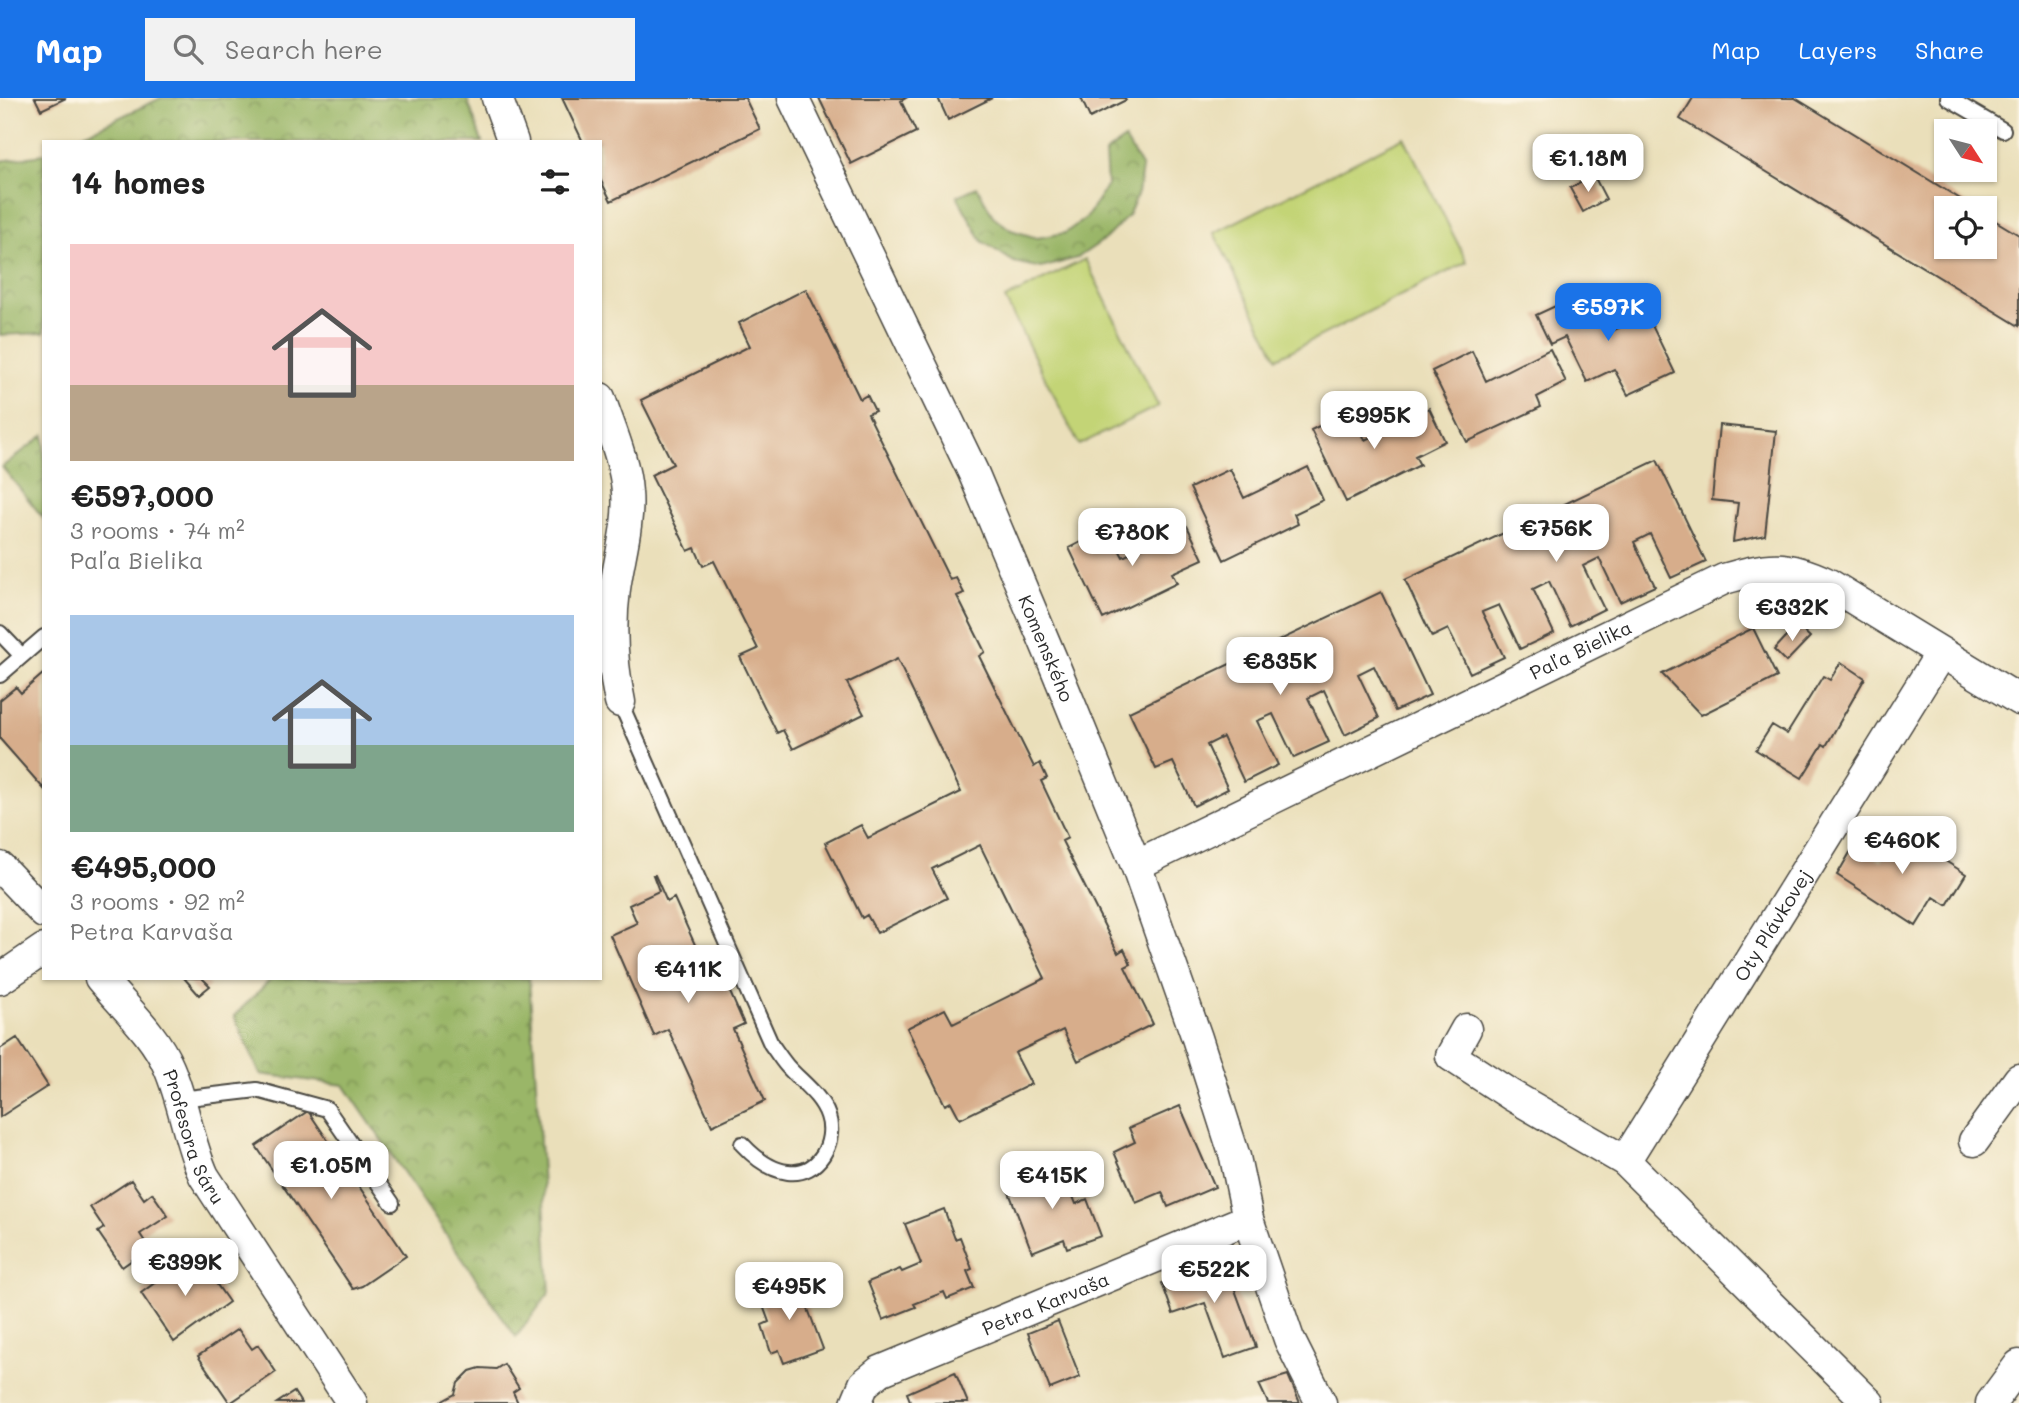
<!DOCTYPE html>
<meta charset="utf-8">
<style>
:root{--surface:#fff;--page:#f2f2f2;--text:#222;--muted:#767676;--accent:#1a73e8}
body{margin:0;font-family:Mali,sans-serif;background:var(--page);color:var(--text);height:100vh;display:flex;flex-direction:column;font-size:26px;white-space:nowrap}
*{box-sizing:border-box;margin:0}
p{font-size:23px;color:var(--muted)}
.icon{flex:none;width:38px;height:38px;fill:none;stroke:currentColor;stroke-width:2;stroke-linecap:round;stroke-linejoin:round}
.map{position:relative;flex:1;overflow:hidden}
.panel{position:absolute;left:42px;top:42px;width:560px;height:840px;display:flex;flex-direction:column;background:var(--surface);border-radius:0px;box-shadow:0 2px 5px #0004}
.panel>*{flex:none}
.needle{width:46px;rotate:126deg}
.controls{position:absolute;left:1934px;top:21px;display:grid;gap:14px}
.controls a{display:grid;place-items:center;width:63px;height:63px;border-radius:0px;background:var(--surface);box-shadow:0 2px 5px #0004;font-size:35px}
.price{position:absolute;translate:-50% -60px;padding:0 16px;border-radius:14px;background:#fff;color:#222;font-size:23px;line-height:46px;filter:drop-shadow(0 2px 4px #0008)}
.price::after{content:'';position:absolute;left:50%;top:42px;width:21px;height:16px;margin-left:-10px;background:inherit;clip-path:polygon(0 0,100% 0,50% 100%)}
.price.active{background:var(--accent);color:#fff}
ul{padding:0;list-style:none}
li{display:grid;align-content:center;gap:14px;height:371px;padding:0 28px}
li span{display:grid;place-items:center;height:217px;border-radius:0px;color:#555}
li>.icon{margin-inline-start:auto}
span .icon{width:126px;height:126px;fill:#fffc;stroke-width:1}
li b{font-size:30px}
h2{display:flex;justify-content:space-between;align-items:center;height:84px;padding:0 28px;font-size:30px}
header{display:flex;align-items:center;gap:42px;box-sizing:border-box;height:98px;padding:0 35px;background:var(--accent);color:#fff}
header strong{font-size:33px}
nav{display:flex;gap:38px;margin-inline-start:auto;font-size:24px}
.search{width:490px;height:63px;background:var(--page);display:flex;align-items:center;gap:18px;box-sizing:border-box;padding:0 24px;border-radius:0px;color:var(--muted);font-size:26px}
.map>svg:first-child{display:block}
</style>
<header>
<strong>Map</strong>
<div class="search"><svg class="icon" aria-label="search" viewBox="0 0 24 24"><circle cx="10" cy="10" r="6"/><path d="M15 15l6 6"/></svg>Search here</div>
<nav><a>Map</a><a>Layers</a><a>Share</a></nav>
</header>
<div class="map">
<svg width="2019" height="1305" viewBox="0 0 2019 1305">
<defs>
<pattern id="forest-crowns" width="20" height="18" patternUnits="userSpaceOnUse" patternTransform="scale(1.75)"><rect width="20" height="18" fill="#9ab667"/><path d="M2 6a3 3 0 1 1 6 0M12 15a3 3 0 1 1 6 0" fill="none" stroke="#7e9455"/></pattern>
</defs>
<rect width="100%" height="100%" fill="#fcf5e5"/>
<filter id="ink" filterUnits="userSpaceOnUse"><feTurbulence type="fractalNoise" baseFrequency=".0143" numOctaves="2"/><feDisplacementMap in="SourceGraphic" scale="14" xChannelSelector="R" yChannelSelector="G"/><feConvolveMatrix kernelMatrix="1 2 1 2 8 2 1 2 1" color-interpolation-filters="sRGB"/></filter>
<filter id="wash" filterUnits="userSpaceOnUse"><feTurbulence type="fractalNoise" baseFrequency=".00686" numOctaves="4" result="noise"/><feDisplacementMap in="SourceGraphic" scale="28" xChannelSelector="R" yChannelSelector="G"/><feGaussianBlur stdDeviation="1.57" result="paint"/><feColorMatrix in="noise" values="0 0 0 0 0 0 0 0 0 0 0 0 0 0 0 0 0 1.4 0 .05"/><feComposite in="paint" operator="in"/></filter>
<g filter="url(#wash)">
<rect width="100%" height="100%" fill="#eadfba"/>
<path fill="url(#forest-crowns)" stroke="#627049" stroke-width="2" d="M161,0H467L482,44H67Z
M1125,41L1142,70L1138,95L1128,118L1105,141L1077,160L1041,170L1014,164L982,143L957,98L977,89L993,118L1011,132L1037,140L1065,135L1087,119L1107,87L1105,55Z
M44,55V235L0,237V63L36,58Z
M44,337V421L2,369Z
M272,880H529L550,1194L516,1239L344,987L260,976L234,918Z"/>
<path fill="#c3d476" stroke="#778050" stroke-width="2" d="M1404,39L1467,164L1277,260L1214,135Z
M1085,161L1158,308L1079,347L1005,201Z"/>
<g id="blocks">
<path fill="#d7ad8b" d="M35,0H66L41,12Z
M562,0H745L760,31L611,103L600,81V44H583Z
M819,0H906L901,3L916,34L851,66Z
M938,0H992L948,22Z
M1081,0H1125L1126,2L1090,20Z
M1693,0H1795L1975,110H1946V149H1984V116L2019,137V228L1680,21Z
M1594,78L1606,101L1583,114L1570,90Z
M806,191L860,301L867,297L875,313L868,316L950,482L956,480L964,495L957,498L985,554L979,558L1034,669L1040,665L1047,680L1041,683L1068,740L1062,743L1118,855L1124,851L1131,866L1125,869L1153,926L1078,963L1063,932L1015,955L1031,986L960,1021L951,1004L945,1007L907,930L945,911L953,926L1045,880L980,747L932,771L947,800L877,835L867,817L862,820L825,745L861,727L868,740L961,694L897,561L847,585L864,616L793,651L783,632L777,635L740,559L758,551L714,463L703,468L695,450L688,453L651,377L673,366L641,302L750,248L739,225Z
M1592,191L1612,233L1647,217L1675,275L1628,297L1614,271L1587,284L1565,239L1550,246L1536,217Z
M1550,251L1566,284L1537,299L1541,309L1467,344L1432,273L1472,253L1486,283Z
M1429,310L1445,343L1415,358L1420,367L1346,404L1311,332L1351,312L1365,342Z
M1719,327L1776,333L1765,437L1733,444L1738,405L1712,402Z
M1657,362L1706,464L1671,480L1650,436L1634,444L1655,488L1620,504L1599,460L1583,468L1604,511L1570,528L1549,483L1533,491L1554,535L1520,551L1499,507L1482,514L1504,559L1470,575L1448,531L1432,539L1405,482Z
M1308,369L1323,402L1294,416L1298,426L1224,462L1190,390L1230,371L1244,400Z
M1187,428L1203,461L1172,475L1177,485L1103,521L1069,450L1108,430L1123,459Z
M1381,494L1430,597L1395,613L1374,568L1358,576L1379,620L1345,637L1324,592L1308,600L1329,644L1294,660L1273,616L1257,623L1278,667L1244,684L1223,639L1207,647L1228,691L1194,708L1173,664L1156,671L1129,614Z
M1797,527L1810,539L1786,564L1774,552Z
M1753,530L1777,579L1701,617L1662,576Z
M1841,564L1865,580L1826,648L1823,646L1802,680L1756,652L1772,627L1787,636L1823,578L1830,582Z
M44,575V691L0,641V602L16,589L21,595Z
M1893,730L1966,776L1947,807L1934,799L1916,828L1837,777L1855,746L1881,763L1886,755L1880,751Z
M653,777H655L667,804L674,800L709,878L718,874L715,868L718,867L744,926L733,931L765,1003L712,1028L668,931L654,938L610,837L637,825L629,807L659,793Z
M184,880H202L210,888L199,897Z
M17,940L48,988L0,1019V951Z
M1180,1008L1215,1089L1168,1109L1162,1094L1136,1105L1114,1054L1135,1044L1129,1030Z
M308,1013L406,1158L362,1188L353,1191L256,1048Z
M1061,1068L1076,1106L1087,1101L1101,1138L1067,1150L1064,1141L1032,1154L1007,1089Z
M131,1082L144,1101L152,1095L168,1118L140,1136L149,1150L122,1169L98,1134L104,1130L90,1109Z
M944,1111L955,1141L960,1139L972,1171L967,1173L974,1190L947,1201L944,1194L914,1206L916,1209L883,1222L868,1184L900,1171L902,1174L921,1166L905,1126Z
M195,1155L229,1204L174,1244L141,1195Z
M1224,1162L1256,1249L1225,1260L1205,1205L1173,1216L1162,1185Z
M796,1179L823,1251L784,1265L779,1252L771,1255L762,1227L769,1224L758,1194Z
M1058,1223L1080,1279L1050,1291L1028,1235Z
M238,1231L252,1251L258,1247L276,1274L230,1305L198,1258Z
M504,1266L519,1290L513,1294L518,1305H439L455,1296L458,1285L470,1273L480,1270L496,1271Z
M955,1274L968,1305H911L907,1295Z
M1288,1277L1300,1305H1268L1259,1286Z
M294,1294L301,1305H277Z"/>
</g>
</g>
<g filter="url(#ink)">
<use href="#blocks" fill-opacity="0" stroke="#484640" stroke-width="2"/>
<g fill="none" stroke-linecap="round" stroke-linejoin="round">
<defs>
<path id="service" d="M1948,0L2003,32
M0,535L22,558
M0,577L44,539
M620,604L771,946C776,953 781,961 787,968C801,984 821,997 828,1018C837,1044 818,1078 788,1074C769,1072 754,1059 742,1046
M180,1001L257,992L327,1011L392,1105"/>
<g id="minor">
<path d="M497,0L513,44"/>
<path id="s1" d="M793,0L973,374L1056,571L1136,767L1197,940L1235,1059L1248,1121L1289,1241L1321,1305"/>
<path d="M600,300C610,330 625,363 627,394C630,426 619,459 615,491C610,529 612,566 620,604"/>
<path id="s2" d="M1136,767L1724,481C1769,468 1786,465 1829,486L2019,602"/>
<path d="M0,769L44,815"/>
<path id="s3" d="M100,880C123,908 155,936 169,970C184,1005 188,1043 204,1078L352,1305"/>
<path d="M0,881L44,851"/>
<path d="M1466,931L1451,958L1511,997L1625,1063L1869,1305"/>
<path d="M1974,1043L2019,981"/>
<path id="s4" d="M1625,1063L1941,555"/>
<path id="s5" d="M856,1305L864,1286L880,1273L1248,1121"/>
<path d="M1991,1305L2019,1267"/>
</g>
</defs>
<use href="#service" stroke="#484640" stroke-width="18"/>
<use href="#minor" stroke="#484640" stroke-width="33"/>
<use href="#service" stroke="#fff" stroke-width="14"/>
<use href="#minor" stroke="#fff" stroke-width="30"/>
</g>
</g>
<g text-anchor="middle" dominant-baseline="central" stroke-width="6" stroke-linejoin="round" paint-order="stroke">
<g font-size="19" fill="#2b2b2b" stroke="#fcf5e5">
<text stroke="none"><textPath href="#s1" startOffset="606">Komenského</textPath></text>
<text stroke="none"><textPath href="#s2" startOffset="494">Paľa Bielika</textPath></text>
<text stroke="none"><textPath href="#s4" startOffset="278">Oty Plávkovej</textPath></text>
<text stroke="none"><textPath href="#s3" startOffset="187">Profesora Sáru</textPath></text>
<text stroke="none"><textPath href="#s5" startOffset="220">Petra Karvaša</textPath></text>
</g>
</g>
</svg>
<div class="controls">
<a><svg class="needle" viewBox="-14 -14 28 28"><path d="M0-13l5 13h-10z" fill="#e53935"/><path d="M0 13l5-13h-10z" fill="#767676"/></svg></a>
<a><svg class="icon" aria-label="locate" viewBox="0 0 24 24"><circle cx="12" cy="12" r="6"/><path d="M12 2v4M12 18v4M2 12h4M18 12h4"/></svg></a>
</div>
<b class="price" style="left:1588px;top:96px">€1.18M</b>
<b class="price active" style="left:1608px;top:245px">€597K</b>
<b class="price" style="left:1374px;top:353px">€995K</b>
<b class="price" style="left:1556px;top:466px">€756K</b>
<b class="price" style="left:1132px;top:470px">€780K</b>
<b class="price" style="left:1792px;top:545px">€332K</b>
<b class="price" style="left:1280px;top:599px">€835K</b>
<b class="price" style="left:1902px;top:778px">€460K</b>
<b class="price" style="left:688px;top:907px">€411K</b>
<b class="price" style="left:331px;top:1103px">€1.05M</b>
<b class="price" style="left:1052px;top:1113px">€415K</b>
<b class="price" style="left:185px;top:1200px">€399K</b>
<b class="price" style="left:1214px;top:1207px">€522K</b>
<b class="price" style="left:789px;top:1224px">€495K</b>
<section class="panel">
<h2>14 homes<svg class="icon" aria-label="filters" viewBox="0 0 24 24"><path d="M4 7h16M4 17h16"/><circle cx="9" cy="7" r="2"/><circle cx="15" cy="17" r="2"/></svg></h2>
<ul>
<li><span style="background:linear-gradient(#f6c9c9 65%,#b9a48a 0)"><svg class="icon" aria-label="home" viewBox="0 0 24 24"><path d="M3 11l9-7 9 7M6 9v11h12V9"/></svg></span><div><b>€597,000</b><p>3 rooms · 74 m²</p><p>Paľa Bielika</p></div></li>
<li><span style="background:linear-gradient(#a9c7e8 60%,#7fa58c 0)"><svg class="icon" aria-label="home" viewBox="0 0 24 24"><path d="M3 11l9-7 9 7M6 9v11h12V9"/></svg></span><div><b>€495,000</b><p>3 rooms · 92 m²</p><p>Petra Karvaša</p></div></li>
</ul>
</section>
</div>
